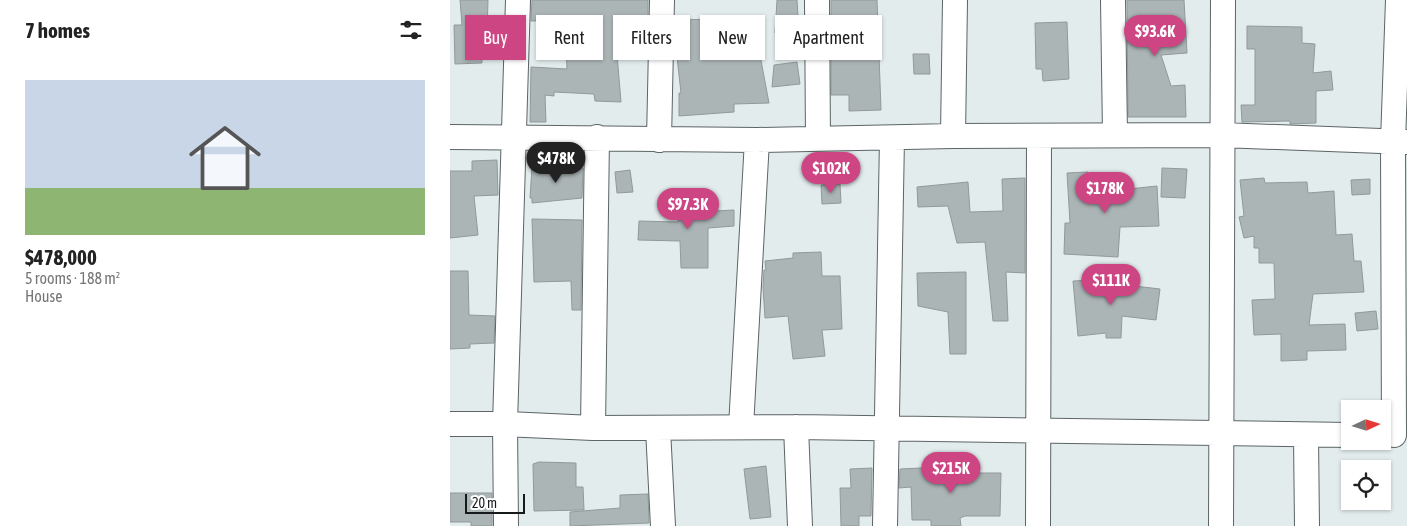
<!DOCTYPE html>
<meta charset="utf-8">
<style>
:root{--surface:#fff;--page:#f2f2f2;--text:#222;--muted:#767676;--line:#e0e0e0;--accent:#cd4583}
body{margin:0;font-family:"Asap Condensed",sans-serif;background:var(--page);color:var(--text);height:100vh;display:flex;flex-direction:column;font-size:19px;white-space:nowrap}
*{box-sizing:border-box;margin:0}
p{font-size:16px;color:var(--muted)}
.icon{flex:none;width:28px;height:28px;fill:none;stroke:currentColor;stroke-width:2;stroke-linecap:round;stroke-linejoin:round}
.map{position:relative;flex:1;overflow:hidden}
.details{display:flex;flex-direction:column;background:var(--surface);width:450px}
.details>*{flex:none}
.top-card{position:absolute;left:15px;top:15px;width:475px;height:45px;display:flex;gap:10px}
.needle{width:32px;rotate:86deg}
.controls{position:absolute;left:891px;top:400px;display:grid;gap:10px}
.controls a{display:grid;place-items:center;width:50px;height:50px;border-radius:0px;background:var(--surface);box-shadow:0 1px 4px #0004;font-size:25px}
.scale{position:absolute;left:15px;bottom:12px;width:60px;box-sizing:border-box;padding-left:5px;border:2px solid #171a1b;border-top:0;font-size:14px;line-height:18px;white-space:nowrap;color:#171a1b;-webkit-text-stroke:4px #fff;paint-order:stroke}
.price{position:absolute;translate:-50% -42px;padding:0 11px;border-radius:18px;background:var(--accent);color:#fff;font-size:16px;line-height:32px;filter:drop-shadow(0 1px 2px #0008)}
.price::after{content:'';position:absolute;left:50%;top:30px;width:15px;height:11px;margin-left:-8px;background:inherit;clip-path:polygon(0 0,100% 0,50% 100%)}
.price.current{background:#222;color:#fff}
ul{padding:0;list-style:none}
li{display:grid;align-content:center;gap:10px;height:265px;padding:0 25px}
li+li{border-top:1px solid var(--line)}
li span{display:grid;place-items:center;height:155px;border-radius:0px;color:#555}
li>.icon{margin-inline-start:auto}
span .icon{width:90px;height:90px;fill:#fffc;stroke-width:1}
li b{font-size:21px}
h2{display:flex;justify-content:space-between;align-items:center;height:60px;padding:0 25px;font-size:21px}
.tag{padding:0 18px;border-radius:0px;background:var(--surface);box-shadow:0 1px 4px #0004;font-size:18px;line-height:45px}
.tag.current{background:var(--accent);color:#fff}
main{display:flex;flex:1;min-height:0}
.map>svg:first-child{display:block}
</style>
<main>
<section class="details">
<h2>7 homes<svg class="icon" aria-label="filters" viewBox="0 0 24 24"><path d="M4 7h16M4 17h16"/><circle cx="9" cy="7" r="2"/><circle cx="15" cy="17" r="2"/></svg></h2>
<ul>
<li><span style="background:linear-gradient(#c9d6e8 70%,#8fb573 0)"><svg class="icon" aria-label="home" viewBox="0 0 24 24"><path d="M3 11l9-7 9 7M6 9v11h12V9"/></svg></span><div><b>$478,000</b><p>5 rooms · 188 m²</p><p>House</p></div></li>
</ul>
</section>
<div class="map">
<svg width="957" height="526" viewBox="0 0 957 526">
<rect width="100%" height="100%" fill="#e3eced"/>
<path fill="#acb5b6" stroke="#91999a" d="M10,0H38L37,34H31L32,63L5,64L4,25H12Z
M82,0H198V20H168L167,54L171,102L145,101L144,94L104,92V96L95,95L96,122H80L81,67L117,69L115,20L81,21Z
M327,0H347L349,31L325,33Z
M381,0H427L431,110L399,111V95H381Z
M677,0H734L737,53L711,55L721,86L735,85L736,117H678Z
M303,18L319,103L284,104V112L229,116V93H231L226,48H228V20Z
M617,22L619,79L593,81L592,69H586L585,23Z
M797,26L852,27V43L865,44L863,73L881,71L883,90L866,91V123L840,124V121L792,122L791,105H805V49H797Z
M463,54H479L480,74H464Z
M347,62L350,84L322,87L324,65Z
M47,160L48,195L24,196L28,235L0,238V171H22V161Z
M82,167L113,170V168H133L132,198L82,203V198H80Z
M712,168L737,169L735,198L711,197Z
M180,170L183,192L167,193L165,172Z
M638,172V182L668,180L669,190L707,186L709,226L670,227L668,257L614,254L615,223H620L617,173Z
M575,178V273L556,272L558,321H543L535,242L507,243L498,206L468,207L467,187L518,182L520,212L553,211L552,179Z
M814,178L815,183L857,182L858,193L884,191L886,235L902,234L904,261H911L914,292L863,294L859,325L895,324L896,350L857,351V360L831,361V334L804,335L802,300L825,299L824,263H809V248H804V236L794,238L789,217L794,216L790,180Z
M920,179V194L902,195L901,180Z
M390,184L391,203L372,204L371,185Z
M247,193V212L284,210V226L258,228V268H231L230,241L188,240L189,221L228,222L227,194Z
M82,219L132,220L131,310H122L121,281L84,282Z
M371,252L372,276H390L392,329L372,330L375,356L343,359L338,316L315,318L313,287L314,270H316L315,261L343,258V253Z
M0,271H18L19,315L45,316L44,343L20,344V348L0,349Z
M516,272V354H500L498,312L468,306L467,273Z
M667,279V284L710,289L706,320L672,316L671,338H656V333L628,336L623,281Z
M926,311L928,329L907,331L905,313Z
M89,462L126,463V487H133L134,510L84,511L83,464Z
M316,466L321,517L300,519L294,469Z
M422,468L421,516H409V526H391L390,488H401L400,469Z
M471,468H513V473H551L550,516H515L510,518L511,526H481V520H462L461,487L449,488L450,469Z
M0,493H42V526H21V522H0Z
M198,494L199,523L120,526V512L170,508V495Z"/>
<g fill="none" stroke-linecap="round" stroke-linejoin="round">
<defs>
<path id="street" d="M367,0L368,139
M663,0L665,134
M503,136L505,0
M0,137L307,140L503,136L772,135L957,142
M209,140L212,0
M0,424H55L143,428L346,427L900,435
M291,427L307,140
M346,427L350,526
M143,428L147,137
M208,429L213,526
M944,435L943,142L948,0
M856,436L857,526
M56,526L55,424L68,0
M435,526L442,138
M588,526L589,136
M771,526L773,0"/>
</defs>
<use href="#street" stroke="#5c6465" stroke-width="26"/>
<use href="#street" stroke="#fff" stroke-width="24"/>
</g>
</svg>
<div class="controls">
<a><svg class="needle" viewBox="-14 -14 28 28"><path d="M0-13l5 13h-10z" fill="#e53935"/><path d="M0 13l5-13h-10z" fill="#767676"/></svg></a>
<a><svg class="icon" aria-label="locate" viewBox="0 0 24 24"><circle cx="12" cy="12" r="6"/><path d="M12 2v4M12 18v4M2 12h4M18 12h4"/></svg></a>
</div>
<div class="scale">20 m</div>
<b class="price" style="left:705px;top:57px">$93.6K</b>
<b class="price current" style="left:106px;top:184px">$478K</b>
<b class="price" style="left:381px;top:194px">$102K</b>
<b class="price" style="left:655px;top:214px">$178K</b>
<b class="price" style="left:238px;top:230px">$97.3K</b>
<b class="price" style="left:661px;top:306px">$111K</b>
<b class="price" style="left:501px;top:494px">$215K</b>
<div class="top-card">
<a class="tag current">Buy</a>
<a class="tag">Rent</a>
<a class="tag">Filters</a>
<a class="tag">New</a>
<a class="tag">Apartment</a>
</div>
</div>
</main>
